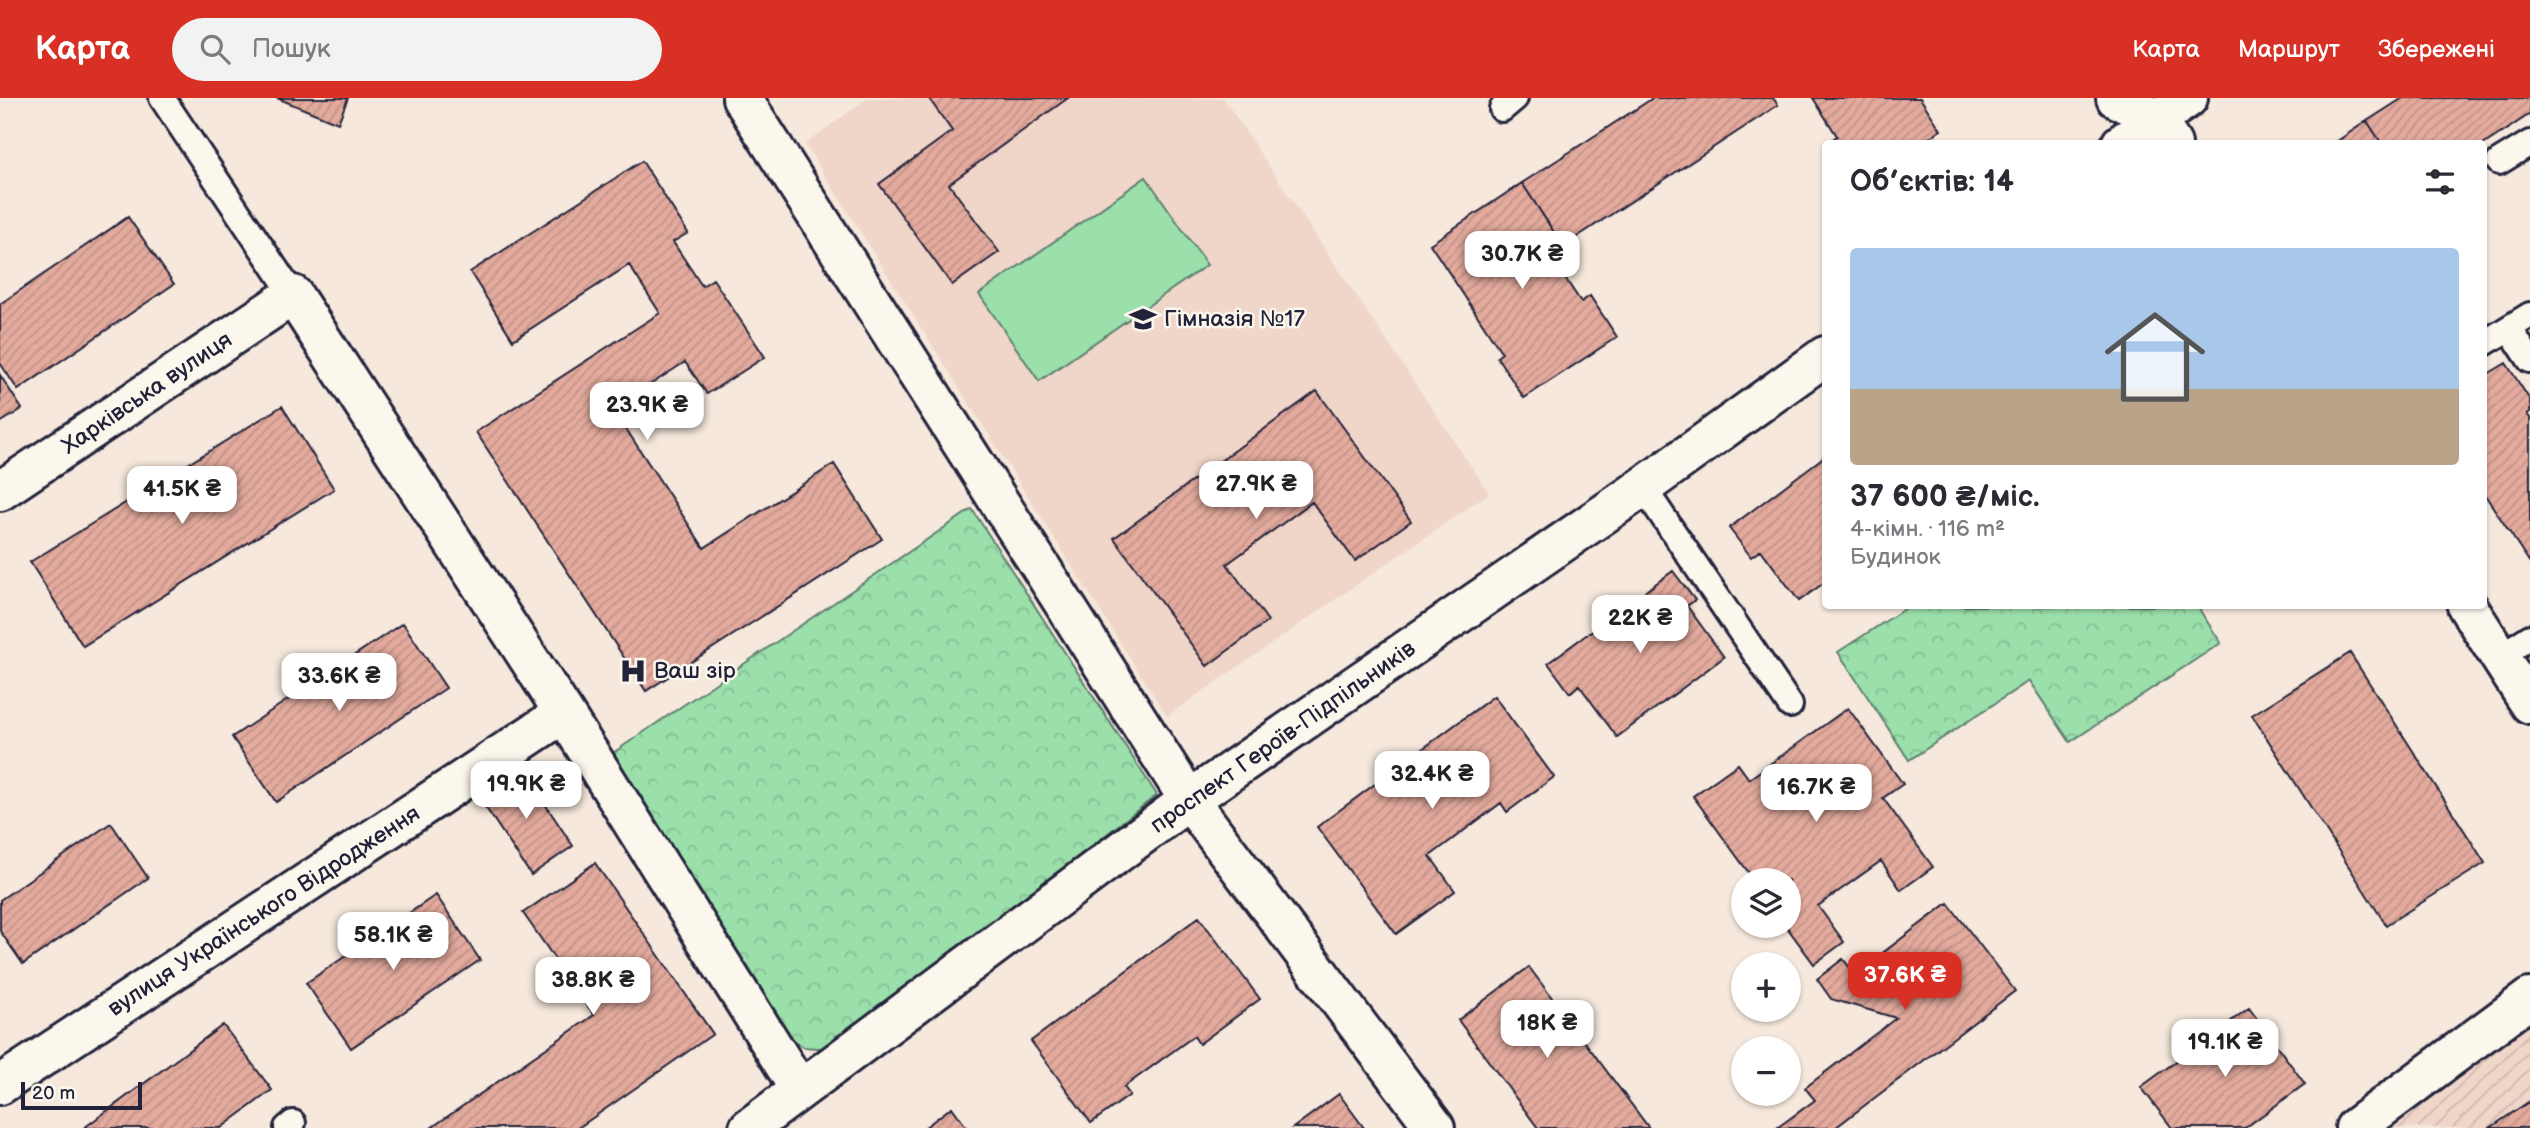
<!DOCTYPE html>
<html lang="uk">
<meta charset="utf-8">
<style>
:root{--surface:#fff;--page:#f2f2f3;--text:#2b2b33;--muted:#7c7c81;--line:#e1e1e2;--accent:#d93025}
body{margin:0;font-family:"Balsamiq Sans",sans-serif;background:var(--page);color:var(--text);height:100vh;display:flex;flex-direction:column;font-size:26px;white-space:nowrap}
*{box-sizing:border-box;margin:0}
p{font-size:23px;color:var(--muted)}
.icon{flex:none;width:38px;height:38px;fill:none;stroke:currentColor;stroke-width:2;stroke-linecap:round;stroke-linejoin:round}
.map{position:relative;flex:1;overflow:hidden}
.details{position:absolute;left:1822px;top:42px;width:665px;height:469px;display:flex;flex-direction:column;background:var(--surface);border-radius:7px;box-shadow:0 2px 5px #0004}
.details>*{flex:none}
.buttons{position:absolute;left:1731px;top:770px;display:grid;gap:14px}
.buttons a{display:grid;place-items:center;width:70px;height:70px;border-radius:50%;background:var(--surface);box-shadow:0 2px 5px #0004;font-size:35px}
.scale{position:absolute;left:21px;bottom:18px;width:121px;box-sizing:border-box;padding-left:7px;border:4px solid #22223b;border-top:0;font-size:19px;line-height:24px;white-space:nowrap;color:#22223b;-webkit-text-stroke:5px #fbf7ec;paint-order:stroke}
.price{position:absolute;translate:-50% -60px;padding:0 16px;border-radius:14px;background:#fff;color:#222;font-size:23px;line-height:46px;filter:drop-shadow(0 2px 4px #0008)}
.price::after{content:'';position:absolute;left:50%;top:42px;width:21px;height:16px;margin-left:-10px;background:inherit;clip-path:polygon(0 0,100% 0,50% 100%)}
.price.on{background:var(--accent);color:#fff}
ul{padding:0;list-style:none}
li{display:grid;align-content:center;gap:14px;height:371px;padding:0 28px}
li+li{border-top:2px solid var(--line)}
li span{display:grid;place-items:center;height:217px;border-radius:7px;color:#555}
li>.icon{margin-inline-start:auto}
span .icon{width:126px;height:126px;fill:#fffc;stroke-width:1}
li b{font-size:30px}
h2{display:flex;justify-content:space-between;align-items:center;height:84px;padding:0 28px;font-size:30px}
header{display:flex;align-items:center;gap:42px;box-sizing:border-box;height:98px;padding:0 35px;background:var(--accent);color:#fff}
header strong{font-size:33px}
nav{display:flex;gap:38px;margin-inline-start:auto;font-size:24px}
.search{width:490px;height:63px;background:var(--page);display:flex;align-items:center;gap:18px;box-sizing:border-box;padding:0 24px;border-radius:38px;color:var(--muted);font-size:26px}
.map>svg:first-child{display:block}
</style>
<header>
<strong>Карта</strong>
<div class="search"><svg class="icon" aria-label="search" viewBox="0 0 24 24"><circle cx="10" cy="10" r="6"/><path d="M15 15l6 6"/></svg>Пошук</div>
<nav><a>Карта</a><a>Маршрут</a><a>Збережені</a></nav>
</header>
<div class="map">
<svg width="2530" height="1030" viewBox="0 0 2530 1030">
<defs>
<pattern id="industrial-furrows" width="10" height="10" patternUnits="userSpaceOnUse" patternTransform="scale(1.75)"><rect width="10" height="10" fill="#f0d5c9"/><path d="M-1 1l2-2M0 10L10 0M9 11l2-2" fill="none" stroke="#ceb7ae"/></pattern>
<pattern id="park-crowns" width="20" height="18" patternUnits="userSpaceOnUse" patternTransform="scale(1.75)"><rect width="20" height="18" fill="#9bdfaa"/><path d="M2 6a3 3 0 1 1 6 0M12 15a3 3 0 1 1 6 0" fill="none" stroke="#85bf93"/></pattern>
<pattern id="building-hatch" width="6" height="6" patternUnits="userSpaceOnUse" patternTransform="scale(1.75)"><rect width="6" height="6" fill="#e3aa9d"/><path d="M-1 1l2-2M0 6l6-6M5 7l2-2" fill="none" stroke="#c29288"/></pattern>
</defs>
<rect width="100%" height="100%" fill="#f6e8dc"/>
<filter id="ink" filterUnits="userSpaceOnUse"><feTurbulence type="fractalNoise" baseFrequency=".0143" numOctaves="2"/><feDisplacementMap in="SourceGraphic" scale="14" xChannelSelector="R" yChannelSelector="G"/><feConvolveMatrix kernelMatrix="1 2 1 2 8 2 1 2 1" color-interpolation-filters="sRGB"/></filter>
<g filter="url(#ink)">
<path fill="#f0d5c9" d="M868,0H1223L1489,395L1167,618L805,46Z"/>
<path fill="url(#industrial-furrows)" d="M2530,900V1030H2355Z"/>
<path fill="url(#park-crowns)" stroke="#5e8072" stroke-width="2" d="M972,411L1157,697L831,951L803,949L780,934L610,657Z
M1909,508H2197L2221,545L2070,644L2029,583L1909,662L1838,554Z"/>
<path fill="#9bdfaa" stroke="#5e8072" stroke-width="2" d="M1146,79L1207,167L1039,283L979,196Z"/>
<path fill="url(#building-hatch)" stroke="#22223b" stroke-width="2" d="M277,0H348L338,25Z
M932,0H1068L949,86L999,154L952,187L879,86L952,33L930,2Z
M1653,0H1773L1778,7L1563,148L1522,85Z
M1813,0H1920L1941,32L1920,46H1831L1830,43L1837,38Z
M2403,0H2530V16L2483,47L2382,46L2367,23Z
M2367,23L2382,46H2333Z
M642,63L688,135L673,144L702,188L713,181L765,259L707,296L685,264L613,311L704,450L834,366L882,441L646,593L476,334L660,215L629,167L513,242L470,174Z
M1522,85L1563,148L1549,156L1581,204L1590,198L1617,239L1524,300L1497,259L1502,255L1430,146Z
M128,119L174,186L18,292L0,265V206Z
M2506,265L2530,302V314L2527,316L2530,320V465L2483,394V279Z
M0,277L22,311L0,325Z
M1317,293L1411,423L1355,463L1312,404L1227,466L1268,523L1207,568L1114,440Z
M282,308L334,391L83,548L30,464Z
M1825,358V484L1799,503L1761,452L1751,459L1729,430Z
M1673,473L1695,502L1687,508L1724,559L1617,639L1579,587L1570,595L1548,565Z
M403,525L446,590L276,704L232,639Z
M2350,555L2485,765L2386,827L2252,617Z
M1494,598L1554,679L1507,714L1501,705L1430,758L1455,793L1396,836L1317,729Z
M1848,610L1903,686L1883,700L1933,769L1901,792L1881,763L1818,808L1844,844L1814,866L1786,828H1788V782H1754L1693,698L1738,666L1749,681Z
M521,670L573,748L531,777L478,698Z
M111,725L148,780L23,866L0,833V802Z
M595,765L713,936L578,1030H431L594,917L523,815Z
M436,797L480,862L351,950L306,885Z
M1948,805L2015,893L1835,1030H1777L1815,1002L1805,990L1896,920L1831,901L1817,881L1843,861L1855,876Z
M1199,819L1260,901L1199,946L1194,938L1124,989L1130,997L1091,1025L1031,943Z
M1529,869L1649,1030H1538L1458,922Z
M2249,910L2305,986L2245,1030H2172L2141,989Z
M223,927L272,992L221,1030H84Z
M1339,996L1364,1030H1293Z
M2530,1003V1030H2490Z
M952,1009L967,1030H924Z"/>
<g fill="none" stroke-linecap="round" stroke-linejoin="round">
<defs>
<path id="service" d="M162,0L293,197
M1502,11L1515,0
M2499,64L2530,45
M2509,230L2530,262
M2483,246L2530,217
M1643,389L1790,607
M2499,559L2530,539
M287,1030L293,1025"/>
<path id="minor" d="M742,0L1189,702L1435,1030
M2116,0L2156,21L2172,46
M2121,46L2188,0
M0,393L293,197L564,615L800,992
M2467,508L2530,606
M0,987L564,615
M749,1030L1189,702L1643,389L1825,258"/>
<path id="tertiary" d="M2355,1030L2530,900"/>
</defs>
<use href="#service" stroke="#22223b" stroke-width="30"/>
<use href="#minor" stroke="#22223b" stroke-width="44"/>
<use href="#tertiary" stroke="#22223b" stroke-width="44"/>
<use href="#service" stroke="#fbf7ec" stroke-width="24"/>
<use href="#minor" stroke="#fbf7ec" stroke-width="38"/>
<use href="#tertiary" stroke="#fbf7ec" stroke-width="38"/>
</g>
</g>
<defs>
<symbol id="school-bare" viewBox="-9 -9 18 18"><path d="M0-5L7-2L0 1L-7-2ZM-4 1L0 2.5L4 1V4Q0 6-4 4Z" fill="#22223b" stroke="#fbf7ec" stroke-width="2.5" paint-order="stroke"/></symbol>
<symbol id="hospital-bare" viewBox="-9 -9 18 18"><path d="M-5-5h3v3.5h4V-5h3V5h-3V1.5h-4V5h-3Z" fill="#22223b" stroke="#fbf7ec" stroke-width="2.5" paint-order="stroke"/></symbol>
</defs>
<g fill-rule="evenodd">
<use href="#school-bare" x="1124" y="202" width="38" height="38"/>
<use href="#hospital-bare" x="614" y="554" width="38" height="38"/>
</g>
<g text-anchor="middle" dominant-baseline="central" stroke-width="5" stroke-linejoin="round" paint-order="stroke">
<g font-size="23" fill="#22223b" stroke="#fbf7ec" text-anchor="start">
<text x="1164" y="221">Гімназія №17</text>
<text x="654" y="573">Ваш зір</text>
</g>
<g font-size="23" fill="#22223b" stroke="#fbf7ec">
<text transform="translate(147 295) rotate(-34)">Харківська вулиця</text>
<text transform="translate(1283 639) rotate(-35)">проспект Героїв-Підпільників</text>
<text transform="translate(264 813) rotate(-33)">вулиця Українського Відродження</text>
</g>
</g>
</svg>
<div class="buttons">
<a><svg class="icon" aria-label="layers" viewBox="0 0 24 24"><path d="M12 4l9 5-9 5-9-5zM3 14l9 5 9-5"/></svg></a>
<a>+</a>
<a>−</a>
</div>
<div class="scale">20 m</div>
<b class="price" style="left:1522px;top:193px">30.7K ₴</b>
<b class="price" style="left:647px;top:344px">23.9K ₴</b>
<b class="price" style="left:1256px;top:423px">27.9K ₴</b>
<b class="price" style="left:182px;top:428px">41.5K ₴</b>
<b class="price" style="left:1640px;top:557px">22K ₴</b>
<b class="price" style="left:339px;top:615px">33.6K ₴</b>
<b class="price" style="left:1432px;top:713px">32.4K ₴</b>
<b class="price" style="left:526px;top:723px">19.9K ₴</b>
<b class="price" style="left:1816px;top:726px">16.7K ₴</b>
<b class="price" style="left:393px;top:874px">58.1K ₴</b>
<b class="price on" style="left:1905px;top:914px">37.6K ₴</b>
<b class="price" style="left:593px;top:919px">38.8K ₴</b>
<b class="price" style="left:1547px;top:962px">18K ₴</b>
<b class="price" style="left:2225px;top:981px">19.1K ₴</b>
<section class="details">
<h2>Об’єктів: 14<svg class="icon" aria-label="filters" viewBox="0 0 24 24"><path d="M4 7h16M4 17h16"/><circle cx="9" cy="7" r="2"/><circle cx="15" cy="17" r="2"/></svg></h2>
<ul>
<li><span style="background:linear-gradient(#a9c7e8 65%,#b9a48a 0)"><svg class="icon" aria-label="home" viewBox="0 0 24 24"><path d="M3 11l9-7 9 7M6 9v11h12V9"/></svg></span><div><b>37 600 ₴/міс.</b><p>4-кімн. · 116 m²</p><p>Будинок</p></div></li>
</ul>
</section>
</div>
